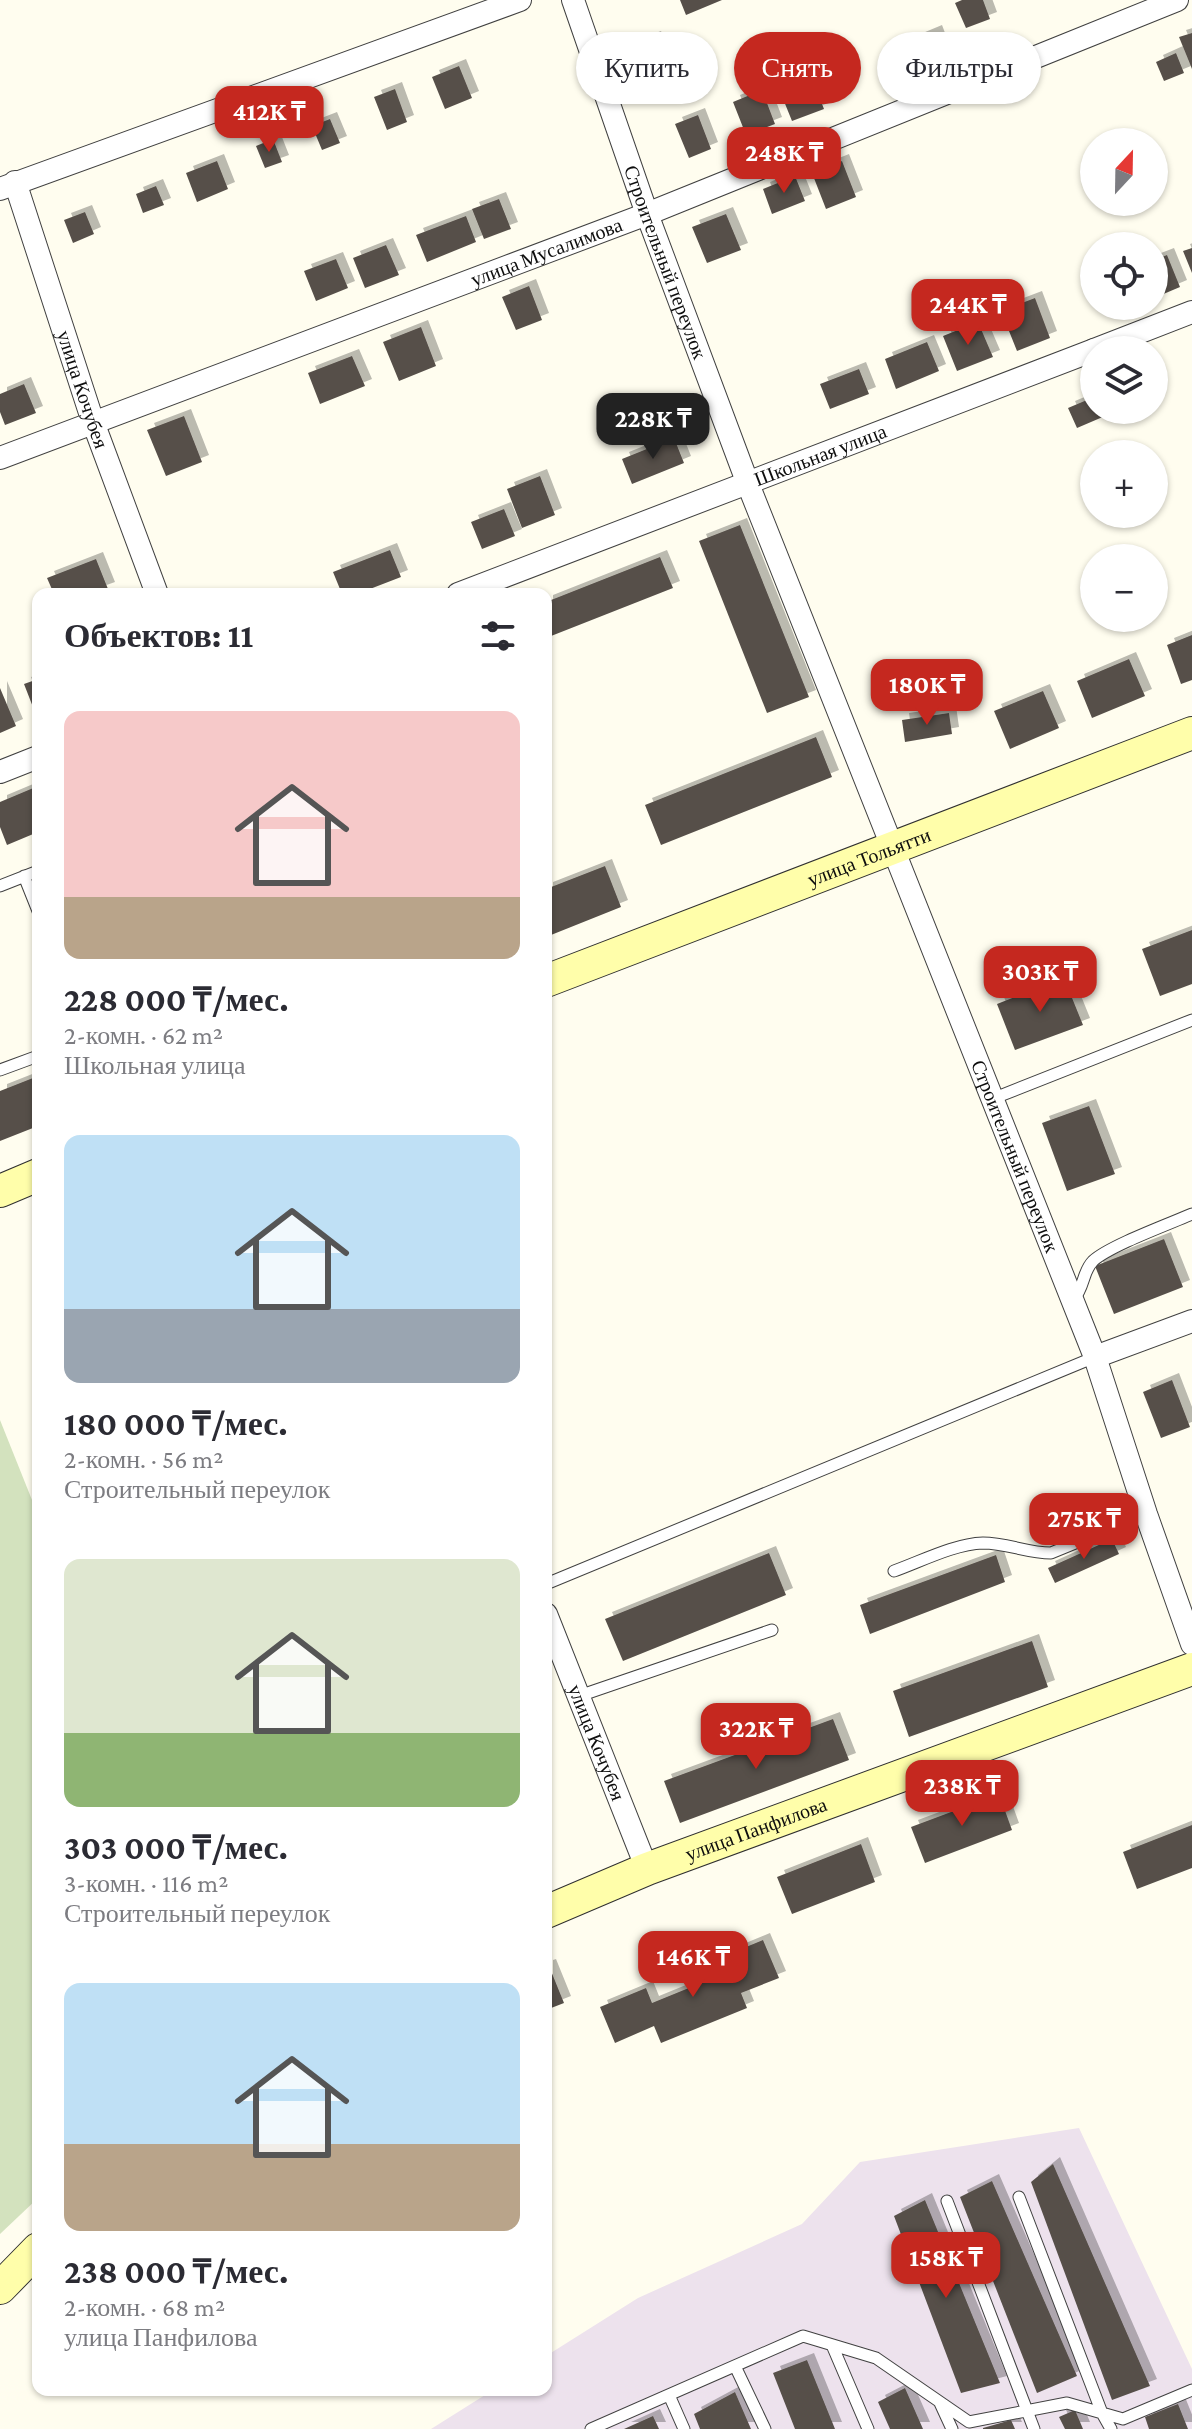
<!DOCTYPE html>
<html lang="ru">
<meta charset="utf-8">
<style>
:root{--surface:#fff;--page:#f7f7f7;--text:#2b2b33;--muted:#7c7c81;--accent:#c5281f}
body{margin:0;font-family:"Crimson Pro",serif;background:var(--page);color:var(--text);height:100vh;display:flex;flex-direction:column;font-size:30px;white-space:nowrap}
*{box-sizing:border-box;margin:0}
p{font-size:26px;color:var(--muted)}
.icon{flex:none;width:44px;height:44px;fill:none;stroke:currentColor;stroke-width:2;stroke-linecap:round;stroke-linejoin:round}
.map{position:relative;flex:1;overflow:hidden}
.details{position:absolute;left:32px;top:588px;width:520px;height:1808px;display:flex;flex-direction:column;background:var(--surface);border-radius:16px;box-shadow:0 2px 6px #0004}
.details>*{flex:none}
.top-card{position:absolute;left:576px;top:32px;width:496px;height:72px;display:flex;gap:16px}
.needle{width:52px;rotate:22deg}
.tools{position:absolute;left:1080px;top:128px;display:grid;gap:16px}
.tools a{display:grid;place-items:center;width:88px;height:88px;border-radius:50%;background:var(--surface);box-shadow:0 2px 6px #0004;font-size:40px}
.price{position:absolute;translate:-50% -68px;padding:0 18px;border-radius:16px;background:var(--accent);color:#fff;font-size:26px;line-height:52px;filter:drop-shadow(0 2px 4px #0008)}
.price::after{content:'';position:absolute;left:50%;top:48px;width:24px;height:18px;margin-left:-12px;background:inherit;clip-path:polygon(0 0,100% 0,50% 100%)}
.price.current{background:#222;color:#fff}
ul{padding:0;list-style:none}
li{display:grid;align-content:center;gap:16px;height:424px;padding:0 32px}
li span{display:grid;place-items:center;height:248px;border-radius:16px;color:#555}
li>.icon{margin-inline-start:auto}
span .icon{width:144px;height:144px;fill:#fffc;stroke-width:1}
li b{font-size:34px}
h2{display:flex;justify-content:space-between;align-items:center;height:96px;padding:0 32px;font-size:34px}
.chip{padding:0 28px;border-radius:36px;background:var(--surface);box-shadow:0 2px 6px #0004;font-size:28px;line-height:72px}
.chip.current{background:var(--accent);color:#fff}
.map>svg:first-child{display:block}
</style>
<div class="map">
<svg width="1192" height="2429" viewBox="0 0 1192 2429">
<defs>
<filter id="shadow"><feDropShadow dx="7" dy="-7" stdDeviation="0" flood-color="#0004"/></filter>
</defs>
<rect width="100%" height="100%" fill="#fffdef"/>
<path fill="#ede2ed" d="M1079,2128L1192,2369V2429H431L493,2390H546V2356L638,2298L802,2224L860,2162Z"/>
<path fill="#d3e2be" d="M0,1420L38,1515V2198L0,2234Z"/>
<path fill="#57504a" filter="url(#shadow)" d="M680,0H722L686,15Z
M962,0H983L990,19L966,28L955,3Z
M935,32L943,53L920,62L911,42Z
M1192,33V69L1179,37Z
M654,38L667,70L636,83L623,50Z
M1176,53L1184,73L1164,81L1156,62Z
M459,66L472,98L445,109L432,77Z
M809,71L824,109L792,121L777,84Z
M395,89L407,122L387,130L374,97Z
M762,90L775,124L746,135L733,102Z
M698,115L711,149L689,158L675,124Z
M330,119L340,143L322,150L312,126Z
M273,139L282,162L265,168L256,146Z
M217,161L228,189L197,202L186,173Z
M842,161L856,197L826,209L812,173Z
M795,176L805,201L772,214L763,189Z
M156,186L164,205L143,213L136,194Z
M499,199L511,229L484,239L472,209Z
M85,212L94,234L73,243L64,220Z
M726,214L741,250L707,263L692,227Z
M466,216L476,242L427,262L416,235Z
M386,245L399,275L365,288L353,258Z
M1192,248V273L1183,251Z
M1167,255L1180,287L1154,298V260Z
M336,259L348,288L316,301L304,271Z
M529,286L542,320L516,330L502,297Z
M1035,298L1050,338L1017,351L1001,311Z
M978,322L993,357L957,371L943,336Z
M421,327L436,366L399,381L383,342Z
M927,342L939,371L896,389L885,359Z
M352,356L365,386L320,404L308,373Z
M859,369L869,394L830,409L820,384Z
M24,384L36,413L5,425L0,412V394Z
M1094,397V410H1119L1077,428L1068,408Z
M184,416L202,462L166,476L147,430Z
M674,438L684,463L632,484L622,459Z
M540,476L555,515L522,528L507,489Z
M504,509L515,536L482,549L471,522Z
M740,525L809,697L767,713L699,541Z
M390,550L401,577L357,594H342L333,572Z
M660,557L673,588L546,638V602Z
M96,559L108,589L94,594H54L47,578Z
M1192,635V680L1181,684L1167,645Z
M1129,659L1145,696L1092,718L1077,681Z
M38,679V720L24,684Z
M0,688L16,726L0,733Z
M1043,691L1059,728L1010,749L994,711Z
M949,713L952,734L905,742L902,720Z
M816,737L832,777L661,845L645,805Z
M38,786V832L7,845L0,827V802Z
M605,866L621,907L546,937V889Z
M1192,930V984L1160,996L1142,949Z
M1064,978L1083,1025L1015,1050L997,1004Z
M38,1076V1126L0,1141V1091Z
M1089,1106L1115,1174L1067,1191L1042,1123Z
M1164,1239L1183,1287L1114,1314L1095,1266Z
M1172,1380L1190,1427L1161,1438L1143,1392Z
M1112,1539L1119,1554L1055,1583L1048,1568Z
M769,1553L786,1595L623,1661L605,1619Z
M996,1555L1005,1582L870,1634L860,1605Z
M1032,1641L1048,1687L909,1737L893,1691Z
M833,1719L849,1760L680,1823L664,1781Z
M999,1794L1012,1830L925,1863L911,1827Z
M1192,1825V1868L1137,1889L1123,1852Z
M861,1844L875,1882L792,1914L777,1877Z
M763,1940L779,1978L741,1993L747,2008L661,2043L654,2026L615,2043L600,2007L646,1988L652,2003L723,1974L717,1959Z
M549,1966L564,2003L546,2010V1967Z
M1053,2164L1150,2386L1112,2400L1031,2182Z
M992,2181L1077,2376L1037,2393L960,2197Z
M925,2200L1000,2383L961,2393L894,2216Z
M807,2360L835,2429H795L773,2373Z
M905,2388L923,2429H890L878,2402Z
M735,2392L751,2429H700L694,2414Z
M1178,2404L1188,2429H1149L1145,2417Z
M1075,2410L1083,2429H1065L1059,2417Z
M653,2416L659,2429H624Z
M1011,2420L1015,2429H983V2428Z"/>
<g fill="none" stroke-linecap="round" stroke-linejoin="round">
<defs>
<path id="lane" d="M24,876L38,911
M0,886L38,871
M0,1070L38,1056
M992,1099L1192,1020
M1073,1300C1085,1287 1082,1272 1093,1261C1109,1246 1169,1224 1192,1214
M894,1571C922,1561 954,1544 983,1543C1006,1543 1028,1553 1051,1553L1146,1514
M546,1584L1095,1357
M579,1696L772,1630
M1019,2197L1102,2413L1111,2429
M947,2201L1034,2429
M832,2345L868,2429
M735,2366L765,2429
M669,2395L684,2429
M940,2403L952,2429
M591,2429L803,2336L876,2358L969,2422L1067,2403L1123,2419L1192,2390"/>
<g id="street">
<path id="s1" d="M573,0L647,214L748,484L1095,1357L1146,1514L1192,1644"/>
<path id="s2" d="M15,182L93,422L157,594"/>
<path d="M0,189L520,0"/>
<path d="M1094,350L1192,312"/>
<path id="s3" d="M0,458L647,214L1177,0"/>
<path id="s4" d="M458,594L1094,350"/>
<path d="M0,772L38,757"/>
<path d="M1095,1357L1192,1321"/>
<path id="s5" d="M546,1614L647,1869"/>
</g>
<g id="secondary">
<path id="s6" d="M546,981L1192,733"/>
<path d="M0,1191L38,1175"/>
<path id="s7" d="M546,1912L647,1869L1192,1669"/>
<path d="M0,2288L38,2249"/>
</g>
</defs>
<use href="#lane" stroke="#414141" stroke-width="13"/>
<use href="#street" stroke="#414141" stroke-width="24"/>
<use href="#secondary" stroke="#303030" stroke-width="34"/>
<use href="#lane" stroke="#fff" stroke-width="11"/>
<use href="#street" stroke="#fff" stroke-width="22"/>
<use href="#secondary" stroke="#fffeaa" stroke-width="32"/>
</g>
<g text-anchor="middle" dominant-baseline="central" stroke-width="8" stroke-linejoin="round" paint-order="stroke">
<g font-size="20" fill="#0e0e0e" stroke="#fff">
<text stroke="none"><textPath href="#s3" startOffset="584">улица Мусалимова</textPath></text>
<text stroke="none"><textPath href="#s1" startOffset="278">Строительный переулок</textPath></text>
<text stroke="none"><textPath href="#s2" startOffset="218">улица Кочубея</textPath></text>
<text stroke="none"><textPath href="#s4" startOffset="388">Школьная улица</textPath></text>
<text stroke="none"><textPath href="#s6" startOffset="346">улица Тольятти</textPath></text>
<text stroke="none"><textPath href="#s1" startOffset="1238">Строительный переулок</textPath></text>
<text stroke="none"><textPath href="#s5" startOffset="138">улица Кочубея</textPath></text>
<text stroke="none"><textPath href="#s7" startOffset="226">улица Панфилова</textPath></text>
</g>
</g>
</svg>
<div class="tools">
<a><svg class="needle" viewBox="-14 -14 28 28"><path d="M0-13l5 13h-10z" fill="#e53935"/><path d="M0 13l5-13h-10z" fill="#7c7c81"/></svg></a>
<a><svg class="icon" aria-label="locate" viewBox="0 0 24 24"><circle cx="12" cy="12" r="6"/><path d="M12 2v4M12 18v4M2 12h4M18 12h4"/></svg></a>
<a><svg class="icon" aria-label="layers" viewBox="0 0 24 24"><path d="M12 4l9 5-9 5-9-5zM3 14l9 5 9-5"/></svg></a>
<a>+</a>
<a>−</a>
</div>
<b class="price" style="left:269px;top:154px">412K ₸</b>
<b class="price" style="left:784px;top:195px">248K ₸</b>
<b class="price" style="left:968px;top:347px">244K ₸</b>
<b class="price current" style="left:653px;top:461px">228K ₸</b>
<b class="price" style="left:927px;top:727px">180K ₸</b>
<b class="price" style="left:1040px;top:1014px">303K ₸</b>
<b class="price" style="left:1084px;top:1561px">275K ₸</b>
<b class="price" style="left:756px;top:1771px">322K ₸</b>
<b class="price" style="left:962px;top:1828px">238K ₸</b>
<b class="price" style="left:693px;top:1999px">146K ₸</b>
<b class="price" style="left:946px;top:2300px">158K ₸</b>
<div class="top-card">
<a class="chip">Купить</a>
<a class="chip current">Снять</a>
<a class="chip">Фильтры</a>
</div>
<section class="details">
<h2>Объектов: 11<svg class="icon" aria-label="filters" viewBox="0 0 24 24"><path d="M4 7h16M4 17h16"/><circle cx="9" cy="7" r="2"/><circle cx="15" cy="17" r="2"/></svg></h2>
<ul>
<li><span style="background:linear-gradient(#f6c9c9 75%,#b9a48a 0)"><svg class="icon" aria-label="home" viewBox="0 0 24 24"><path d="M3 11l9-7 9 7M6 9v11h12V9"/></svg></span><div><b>228 000 ₸/мес.</b><p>2-комн. · 62 m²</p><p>Школьная улица</p></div></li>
<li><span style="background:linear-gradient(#bfe0f5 70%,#9aa5b1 0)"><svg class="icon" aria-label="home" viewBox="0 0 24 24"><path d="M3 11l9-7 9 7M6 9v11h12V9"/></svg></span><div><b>180 000 ₸/мес.</b><p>2-комн. · 56 m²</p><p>Строительный переулок</p></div></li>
<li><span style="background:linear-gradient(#dfe7d0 70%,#8fb573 0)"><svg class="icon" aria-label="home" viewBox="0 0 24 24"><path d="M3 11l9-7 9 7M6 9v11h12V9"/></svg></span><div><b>303 000 ₸/мес.</b><p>3-комн. · 116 m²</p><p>Строительный переулок</p></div></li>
<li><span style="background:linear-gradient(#bfe0f5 65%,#b9a48a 0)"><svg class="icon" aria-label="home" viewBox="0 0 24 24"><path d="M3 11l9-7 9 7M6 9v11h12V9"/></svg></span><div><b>238 000 ₸/мес.</b><p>2-комн. · 68 m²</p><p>улица Панфилова</p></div></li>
</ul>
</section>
</div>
